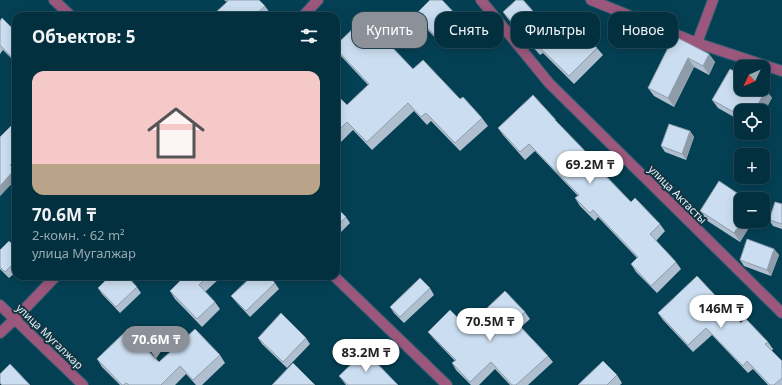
<!DOCTYPE html>
<html lang="ru">
<meta charset="utf-8">
<style>
:root{--surface:#03303f;--page:#0d3846;--text:#f1f3f6;--muted:#97a9b0;--line:#244b59;--accent:#8c9099}
body{margin:0;font-family:"Noto Sans",sans-serif;background:var(--page);color:var(--text);height:100vh;display:flex;flex-direction:column;font-size:15px;white-space:nowrap}
*{box-sizing:border-box;margin:0}
p{font-size:13px;color:var(--muted)}
.icon{flex:none;width:22px;height:22px;fill:none;stroke:currentColor;stroke-width:2;stroke-linecap:round;stroke-linejoin:round}
.map{position:relative;flex:1;overflow:hidden}
.sheet{position:absolute;left:12px;top:12px;width:328px;height:268px;display:flex;flex-direction:column;background:var(--surface);border-radius:12px;box-shadow:0 2px 10px #0003,0 0 0 1px var(--line)}
.sheet>*{flex:none}
.top-card{position:absolute;left:352px;top:12px;width:370px;height:36px;display:flex;gap:8px}
.needle{width:26px;rotate:226deg}
.fabs{position:absolute;left:734px;top:60px;display:grid;gap:8px}
.fabs a{display:grid;place-items:center;width:36px;height:36px;border-radius:8px;background:var(--surface);box-shadow:0 2px 10px #0003,0 0 0 1px var(--line);font-size:20px}
.price{position:absolute;translate:-50% -34px;padding:0 9px;border-radius:14px;background:#fff;color:#222;font-size:13px;line-height:26px;filter:drop-shadow(0 1px 2px #0008)}
.price::after{content:'';position:absolute;left:50%;top:24px;width:12px;height:9px;margin-left:-6px;background:inherit;clip-path:polygon(0 0,100% 0,50% 100%)}
.price.active{background:var(--accent);color:#fff}
ul{padding:0;list-style:none}
li{display:grid;align-content:center;gap:8px;height:212px;padding:0 20px}
li+li{border-top:1px solid var(--line)}
li span{display:grid;place-items:center;height:124px;border-radius:12px;color:#555}
li>.icon{margin-inline-start:auto}
span .icon{width:72px;height:72px;fill:#fffc;stroke-width:1}
li b{font-size:17px}
h2{display:flex;justify-content:space-between;align-items:center;height:48px;padding:0 20px;font-size:17px}
.tag{padding:0 14px;border-radius:12px;background:var(--surface);box-shadow:0 2px 10px #0003,0 0 0 1px var(--line);font-size:14px;line-height:36px}
.tag.active{background:var(--accent);color:#fff}
.map>svg:first-child{display:block}
</style>
<div class="map">
<svg width="782" height="385" viewBox="0 0 782 385">
<rect width="100%" height="100%" fill="#044054"/>
<g fill="none" stroke-linecap="round" stroke-linejoin="round">
<defs>
<path id="minor" d="M54,0L71,16
M481,0L549,83L782,313
M591,0L697,43L782,71
M303,16L318,0
M697,43L713,0
M334,276L447,385
M0,305L83,385
M0,333L15,319L56,276"/>
</defs>
<use href="#minor" stroke="#285d6f" stroke-width="12"/>
<use href="#minor" stroke="#9b577c" stroke-width="10"/>
</g>
<path fill="#afbfcf" d="M224,0H259L265,6L270,13L267,16H212L227,2Z
M503,12L560,41L597,48L603,55L574,84L543,53L540,55L508,19Z
M415,15L462,21L467,27L445,48L419,21Z
M0,21L16,32V63L3,50L0,54Z
M674,36L709,54L715,62L709,75L694,67L674,107L654,96L648,88Z
M336,45L413,69L460,99L482,118L488,126L460,151L431,121L427,125L414,111L372,150L353,130L336,147V94L347,105L368,85L340,55L336,50Z
M766,90L772,98L741,111V121L718,108L712,100Z
M555,119L559,125L587,153L592,161L631,202L660,224L665,231L656,241L676,262L681,269L657,293L636,272L631,264L637,258L598,217L595,221L580,206L575,198L578,196L535,151L525,160L503,135L498,128Z
M16,121V169L15,170L16,171V179L0,196Z
M690,131L694,137L686,160L665,152L661,146Z
M782,204V229L773,226L769,220Z
M336,207L346,217L350,223L336,237Z
M700,211L741,221H753L740,242L706,220Z
M16,248V272L9,278L0,269V250Z
M774,249L779,255L771,276L744,266L740,260Z
M185,276H222L205,292L215,302L220,309L202,327L175,299L170,291Z
M275,283L279,289L250,317L236,302L231,296Z
M137,287L141,293L120,313L102,294L98,288Z
M430,288L434,295L404,323L394,313L390,307Z
M525,312L530,319L521,327L548,356L553,362L528,385H510L495,369L479,385H471L456,370L452,363L455,361L433,338L428,332L467,327Z
M658,313L741,323L768,342L773,349L772,351L782,361V385H768L753,369L748,373L712,335L693,352L663,320Z
M258,338H306L310,344L287,368L262,344Z
M220,355L225,363L202,385H196L186,374L175,385H120L102,367L97,359L159,362Z
M617,375L622,383L620,385H578Z
M339,376L398,385H346Z"/>
<path fill="#8e9ba9" d="M709,54L715,62L709,75L703,66Z
M688,58L694,67L674,107L668,98Z
M766,90L772,98L763,115V111H754Z
M690,131L694,137L686,160L682,154Z
M15,169L16,171V179L0,196V186Z
M742,221H753L740,242L734,233Z
M774,249L779,255L771,276L767,270Z"/>
<path fill="#cbdef1" stroke="#8e9ba9" d="M226,0H259L265,6L254,16H212L228,1Z
M430,0H442L462,21L441,42L415,15Z
M516,0H523L560,41L576,26L597,48L569,76L538,46L535,48L503,12Z
M2,18L16,32V62L0,45V21Z
M364,18L413,69L423,60L460,99L463,97L482,118L455,143L426,113L421,117L408,103L367,142L347,122L336,133V94L347,105L369,84L336,49V45Z
M674,36L709,54L703,66L688,58L668,98L648,88Z
M730,69L741,75V89H763V88L766,90L754,111H741V116L712,100Z
M533,95L555,119V120L587,153L585,155L631,202L635,198L660,224L650,234L676,262L651,286L631,264L638,257L593,210L590,213L575,198L579,195L529,144L520,152L498,128Z
M16,121V159L10,165L15,169L0,186V137Z
M669,124L690,131L682,154L661,146Z
M719,181L746,199H741V221H742L734,233L700,211Z
M775,202L782,204V224L769,220Z
M336,207L346,217L336,227Z
M747,239L774,249L767,270L740,260Z
M9,241L16,248V261L5,272L0,267V250Z
M110,276H127L137,287L116,307L98,288Z
M185,276H208L199,285L215,302L197,319L170,291Z
M252,276H268L275,283L246,311L231,296Z
M697,276L741,323L745,318L768,342L765,344L782,361V378L774,385H770L747,361L743,366L706,328L688,345L658,313Z
M420,278L430,288L400,317L390,307Z
M505,291L525,312L515,321L548,356L516,385H512L491,362L470,382L452,363L456,360L428,332L450,310L467,327Z
M281,313L306,338L283,362L258,338Z
M128,329L159,362L195,329L220,355L193,380L180,366L161,385H129L126,383L124,385H122L97,359Z
M365,351L398,385H348L339,376Z
M603,361L617,375L607,385H578Z
M293,363L315,385H272Z
M10,364L30,385H2L0,383V374Z"/>
<g text-anchor="middle" dominant-baseline="central" stroke-width="4" stroke-linejoin="round" paint-order="stroke">
<g font-size="11" fill="#e2f4fc" stroke="#143441">
<text transform="translate(678 194) rotate(45)">улица Актасты</text>
<text transform="translate(50 336) rotate(44)">улица Мугалжар</text>
</g>
</g>
</svg>
<div class="fabs">
<a><svg class="needle" viewBox="-14 -14 28 28"><path d="M0-13l5 13h-10z" fill="#e53935"/><path d="M0 13l5-13h-10z" fill="#97a9b0"/></svg></a>
<a><svg class="icon" aria-label="locate" viewBox="0 0 24 24"><circle cx="12" cy="12" r="6"/><path d="M12 2v4M12 18v4M2 12h4M18 12h4"/></svg></a>
<a>+</a>
<a>−</a>
</div>
<b class="price" style="left:590px;top:185px">69.2M ₸</b>
<b class="price" style="left:721px;top:329px">146M ₸</b>
<b class="price" style="left:490px;top:342px">70.5M ₸</b>
<b class="price active" style="left:156px;top:360px">70.6M ₸</b>
<b class="price" style="left:366px;top:373px">83.2M ₸</b>
<div class="top-card">
<a class="tag active">Купить</a>
<a class="tag">Снять</a>
<a class="tag">Фильтры</a>
<a class="tag">Новое</a>
</div>
<section class="sheet">
<h2>Объектов: 5<svg class="icon" aria-label="filters" viewBox="0 0 24 24"><path d="M4 7h16M4 17h16"/><circle cx="9" cy="7" r="2"/><circle cx="15" cy="17" r="2"/></svg></h2>
<ul>
<li><span style="background:linear-gradient(#f6c9c9 75%,#b9a48a 0)"><svg class="icon" aria-label="home" viewBox="0 0 24 24"><path d="M3 11l9-7 9 7M6 9v11h12V9"/></svg></span><div><b>70.6M ₸</b><p>2-комн. · 62 m²</p><p>улица Мугалжар</p></div></li>
</ul>
</section>
</div>
